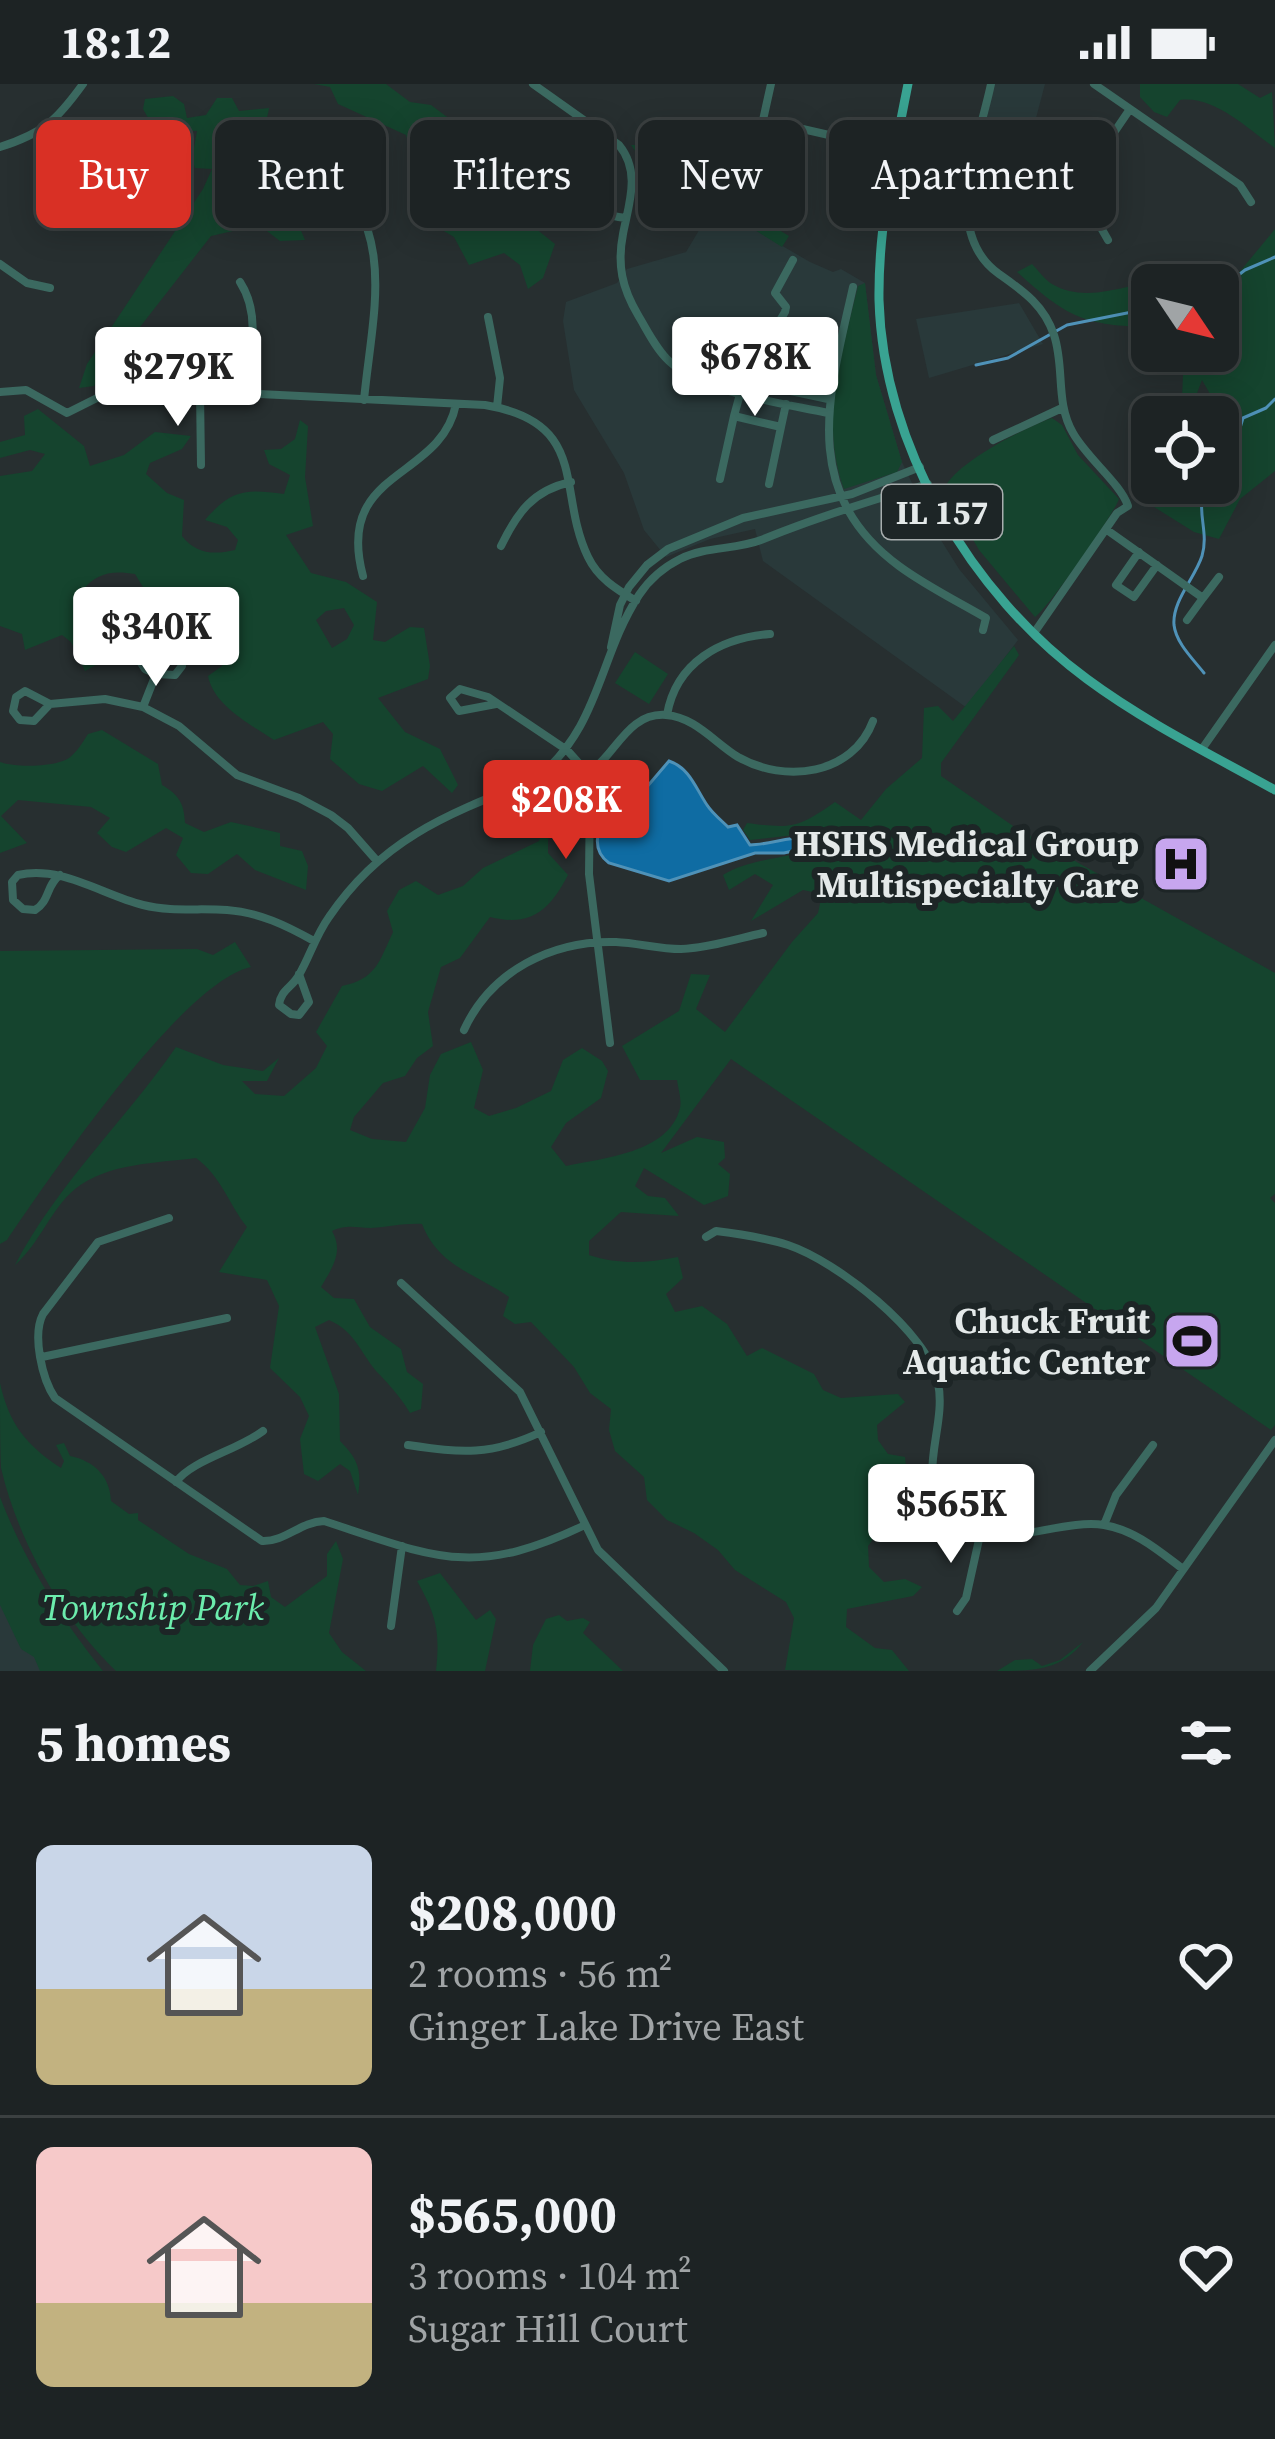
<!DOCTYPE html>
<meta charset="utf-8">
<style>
:root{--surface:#1d2324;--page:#252b2c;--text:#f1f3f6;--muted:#a0a4a6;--line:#3b4041;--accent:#d93025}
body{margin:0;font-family:"Source Serif 4",serif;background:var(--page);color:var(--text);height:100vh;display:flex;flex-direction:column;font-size:45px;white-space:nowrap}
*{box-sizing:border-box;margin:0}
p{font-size:39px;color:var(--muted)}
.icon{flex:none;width:66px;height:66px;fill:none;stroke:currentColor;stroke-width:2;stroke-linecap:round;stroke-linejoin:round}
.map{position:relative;height:1587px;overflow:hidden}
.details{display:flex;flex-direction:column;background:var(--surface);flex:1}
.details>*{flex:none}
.guide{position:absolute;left:36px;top:36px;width:1203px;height:108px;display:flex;gap:24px}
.needle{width:78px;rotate:125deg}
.tools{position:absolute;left:1131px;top:180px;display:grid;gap:24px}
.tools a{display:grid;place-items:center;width:108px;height:108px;border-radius:18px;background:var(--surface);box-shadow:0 6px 30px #0003,0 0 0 3px var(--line);font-size:60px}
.price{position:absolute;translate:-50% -102px;padding:0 27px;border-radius:12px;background:#fff;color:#222;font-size:39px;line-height:78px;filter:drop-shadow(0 3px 6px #0008)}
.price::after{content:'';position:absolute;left:50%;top:72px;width:36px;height:27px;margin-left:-18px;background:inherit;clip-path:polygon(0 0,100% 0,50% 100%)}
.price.current{background:var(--accent);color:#fff}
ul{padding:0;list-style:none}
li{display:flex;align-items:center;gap:36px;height:300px;padding:0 36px}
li+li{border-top:3px solid var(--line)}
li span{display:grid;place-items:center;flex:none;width:336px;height:240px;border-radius:18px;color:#555}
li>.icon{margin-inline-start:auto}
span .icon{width:144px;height:144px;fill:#fffc;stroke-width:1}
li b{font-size:51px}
h2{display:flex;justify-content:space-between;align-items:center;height:144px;padding:0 36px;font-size:51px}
.pill{padding:0 42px;border-radius:18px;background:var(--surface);box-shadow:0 6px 30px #0003,0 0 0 3px var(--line);font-size:42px;line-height:108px}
.pill.current{background:var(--accent);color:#fff}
.status{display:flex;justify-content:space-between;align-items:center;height:84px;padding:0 60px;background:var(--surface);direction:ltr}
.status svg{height:33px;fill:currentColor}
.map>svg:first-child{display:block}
</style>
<div class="status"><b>18:12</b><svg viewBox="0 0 49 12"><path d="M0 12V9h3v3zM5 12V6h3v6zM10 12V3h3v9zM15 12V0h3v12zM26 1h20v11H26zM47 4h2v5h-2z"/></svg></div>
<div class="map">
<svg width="1275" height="1587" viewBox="0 0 1275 1587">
<rect width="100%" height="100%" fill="#272f30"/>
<path fill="#29393a" d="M994,0H1045L1021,91L977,81Z
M710,128L755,146L810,178L833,188L841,185L865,199L876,291L902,378L934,445L959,485L1018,556L967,624L763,477L755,445L710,455L666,473L644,446L624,389L574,306L563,237L566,218L617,199L627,185L686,168Z
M1019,219L1043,260L929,294L916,235Z
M0,1503L58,1587H0Z"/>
<path fill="#15442e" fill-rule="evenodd" d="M314,0H386L410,18L431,21L470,50L473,79L469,100L487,119L515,128L555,160L543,194L528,205L520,181L504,169L469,181L454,153L432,140L406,51L338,20L330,3Z
M1140,0H1238L1260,14L1272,8L1275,64C1248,45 1214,11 1180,16L1167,33L1154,28L1140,13Z
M173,12L184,20L187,34L206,31L217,14H232L239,27L269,24C266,49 245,67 239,97L216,106L224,119C259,121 288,109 305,156L280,157L259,141L211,152L94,302L79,304L87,280L203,105L212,85L195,84L192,75L197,47L155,46L143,25L145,15Z
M631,61H651L688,91L789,152L782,163L755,146L662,106Z
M1275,145V387L1240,415L1219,455L1194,448L1135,411L1152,390V399H1181L1196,417L1204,399H1218V333H1211L1213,315L1202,296L1188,333H1172L1182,315L1184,267H1218L1217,201L1237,191Z
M1032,180C1038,186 1045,196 1052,200C1100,228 1155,179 1201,201H1152V243C1084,242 1067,233 1017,188Z
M865,199L876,291L902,378L897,388L844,405C819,337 842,270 858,202Z
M38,325L84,362L90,382L124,371L155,348L191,352L182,365L150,379L146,390L167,409L184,416L182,452C196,470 213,471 235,466L238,456L227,443L205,436C231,405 246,405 284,410L290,391L269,380L264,366L281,365L295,355L300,336L308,342L305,393L313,442L286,451L311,489L346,498L377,518L373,556L385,558L410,543L424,544L430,582L428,595L378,614L405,648L440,665L458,701L452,709L423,682L382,707L359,700L330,675L333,650L323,638L274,656C250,640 214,622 208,592L222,582L223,565L209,548L154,521L135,490C111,486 96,489 81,508L93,522L112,506L119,508L100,536L131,562L85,587L71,558L62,551L25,566L22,550L0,542V392L32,387L45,370L30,366L0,374V358L25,351L24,332ZM344,524L354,541L347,555L332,564L316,536L326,527Z
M1052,334L1062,341L1078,371L1119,415C1114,430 1047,526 1035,533L979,466L944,405C955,379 1024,344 1052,334Z
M1014,562L1019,571L941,679V692L1016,744L1275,889V1110L1270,1114L1275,1119V1341L1271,1346L731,975L661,1069L697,1053L724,1058L725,1074L718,1080L730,1090L728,1112L704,1121L644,1084L635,1102L648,1112L665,1114L679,1132L621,1128L589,1157V1171C620,1181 646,1179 678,1173L683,1194L666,1210L675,1228L702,1222L727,1240L747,1272L762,1264L814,1290L823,1306L841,1314L898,1310L905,1318L877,1341L878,1356L888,1370L905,1373L908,1403L932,1440L903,1432L882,1443L868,1462L869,1483L884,1498L905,1495L922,1503L913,1512L847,1525L846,1543L875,1564L892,1566L909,1587L785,1586L794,1534L786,1518L735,1486L718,1466L694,1449L667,1436L647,1416L644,1393L615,1367L609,1346L611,1325L590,1309L574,1283L531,1238L515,1240L503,1232L509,1213C475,1189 439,1183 422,1140C404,1139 389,1143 371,1144C355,1144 348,1140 332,1147C344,1168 332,1184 321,1203L334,1214L354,1215L370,1243L401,1265L407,1288L423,1300L421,1325L410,1329C401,1314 392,1304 380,1291C361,1272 357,1248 329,1236L315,1243L339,1310L340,1357C358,1375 362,1386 358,1411L350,1387L340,1380L318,1397L304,1390L300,1355L309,1332L300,1313L270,1284L279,1222L267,1196L219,1188L247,1143C228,1119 221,1092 196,1074C157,1079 107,1079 75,1105C51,1125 40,1159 15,1181C58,1099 124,1038 176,963L223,981L263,987L279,974L267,997H242L255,1010L284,1012L316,984L327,962L316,948L342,902C376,895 379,878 393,848L387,827L399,806L416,797L438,811L463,802L483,784L539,757L547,729L568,732L566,745L548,750V769L568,791C549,827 531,843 490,833L460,874L441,883L428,928L433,962L417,974L405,992L383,999L354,1033L350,1046L372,1055L406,1058L425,1024L430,991L441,970L471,958L483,986L474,1024L489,1032L516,1024L551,1007L563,976L582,964L602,977L608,987L601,1014L566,1039L551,1063L566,1082C603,1074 669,1069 680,1024C682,1016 678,1004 677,996H640L622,962L679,927L691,890L710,891L696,925L725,948L792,858L818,829L822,810L803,806L751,837L773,801L755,790L729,806L723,791C754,771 818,773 832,756L820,748L750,756L743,746L747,739C792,745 798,744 835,718L861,736L886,705L922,674L924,624L938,622L953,637Z
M635,568L668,590L649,620L615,599Z
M102,646L158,680L162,701C179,711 184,719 185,739L204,748L231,738L280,749V762L302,767L308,782L306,806L255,786L237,770L208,790L191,789L176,771L183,754L166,744L126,768L112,763L97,749L110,734L91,723L18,716L1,732L27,759L0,769V678C17,684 55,683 69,674C77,668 83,658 88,650Z
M235,858L251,883C182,898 50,1093 7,1156L0,1160V867L197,865L213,871Z
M0,1299C9,1340 26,1361 61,1384L64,1377L56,1361L64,1359L70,1372C94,1377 110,1392 111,1417L129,1430L138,1429V1436L189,1470L227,1485L240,1501L253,1502L268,1497L271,1513L285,1523L327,1492V1470L336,1457L343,1475L329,1549L342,1568L366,1587H116C62,1535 18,1457 1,1384C0,1358 0,1326 0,1299Z
M0,1413C25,1478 59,1532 103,1587H40L34,1573L21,1565L0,1521Z
M440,1489L476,1536L490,1526L496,1535L485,1587H436C440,1549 437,1532 417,1497Z
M559,1531L567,1537L583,1534L590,1538L583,1549L623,1587H530L533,1561L546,1535Z
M1083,1558C1061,1587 1032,1587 997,1587L1015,1576L1032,1575L1042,1582L1060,1576Z"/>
<path fill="#0f6ca3" stroke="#4f92b8" stroke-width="3" d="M669,677C690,684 696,705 707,721C712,729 722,737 728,743L737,741L750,761C774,761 807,745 829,759L784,769H755L669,797L609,779C598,771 595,760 599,746C610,733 627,742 640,732L646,704Z"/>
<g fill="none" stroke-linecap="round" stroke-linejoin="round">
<path stroke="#4f92b8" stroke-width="3" d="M1218,207L1245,186L1275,173
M976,281L1008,274L1067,241L1152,224
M1218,382L1237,354L1243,334L1266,324L1275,315
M1204,589C1193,575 1176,559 1174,541C1172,517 1195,494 1202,472C1210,445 1193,424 1208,399"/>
<path stroke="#3b6960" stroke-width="8" d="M533,0L619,61C641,88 629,119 623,150C617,181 622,204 638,231C647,246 656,265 669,277C703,309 782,319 828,329
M771,0L763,36L895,66
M991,0C979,58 940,148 999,190C1023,207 1044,221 1054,251C1065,284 1055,318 1073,349C1087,374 1121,400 1128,422L1117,429L1034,549
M1094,0L1240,101L1251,118
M58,35L95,74L132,93
M0,63C44,49 57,36 83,0
M324,83C399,145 372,230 364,316
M504,113L513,122C554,110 585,129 626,134
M1108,156L1088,121L1098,72L1130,25
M0,180L27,199L50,204
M240,198C262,232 250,272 244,310
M853,203C830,307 797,407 899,482C926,502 957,517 986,534L983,546
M488,233L500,294L497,323
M704,295L720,292L828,315
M743,298L785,228L786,223L775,209L793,176
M0,308L26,306L67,329L119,303L485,321C591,339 556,407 588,473C598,494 616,505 636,517
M200,308L201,381
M740,310L734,332L781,343L786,320
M993,356L1062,324
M720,395L734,332
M769,400L781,343
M1107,446L1203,514L1187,536
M501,462C517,429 533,406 571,398
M1139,468L1116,501L1134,513L1157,481
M363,492C334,384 441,397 456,320
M1203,514L1219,493
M611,563L620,521L629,503L647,481L668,465L743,434L852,410L920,383
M50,620L34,637L20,636L13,627L16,613L25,607L50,620L105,615L143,623L179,642L237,691L299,714L331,731L348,744L377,777
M496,620L459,627L450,614L460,605L488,613L567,666L585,686L590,704L589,790L610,959
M143,623L156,590L175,591L182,582L178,572L146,563L139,576L145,585L156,590
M667,631C676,578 721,554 770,550
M1202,665L1275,561
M587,690C615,673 627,628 666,631C695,633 715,659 738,673C785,700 853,691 873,637
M60,791C46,801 50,817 35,826L23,825L13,816L12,798L18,791C62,781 102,811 143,821C171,828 199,824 227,826C259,828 287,842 314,857
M299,890L309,918L299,931L291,930L279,921C281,905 292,904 299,891C310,872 316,851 329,833C383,753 451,729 536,695C601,642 598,574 639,511C649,496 664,483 680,475C706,462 735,466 761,456C815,434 872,416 928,400
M464,946C491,887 552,856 616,858C638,859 659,865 681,865C708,864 736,855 763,849
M169,1134L98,1158L43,1230C32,1251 42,1295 55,1314L262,1457C285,1458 300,1438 324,1437C434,1473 473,1495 585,1441
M706,1153L716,1147C740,1150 766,1154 788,1161C836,1177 928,1248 938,1299C948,1345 910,1401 953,1438C993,1471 1058,1434 1104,1441C1135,1446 1159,1467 1183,1485
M401,1199L520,1308L598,1466L724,1587
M42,1273L227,1234
M408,1361C462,1369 490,1372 541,1348
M176,1398C192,1376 236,1367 263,1347
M1104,1441L1116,1411L1153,1361
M957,1527L966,1514L980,1451
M391,1542L402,1462
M1090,1587L1156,1524L1275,1356"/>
<path stroke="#39a392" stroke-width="9" d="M908,0C894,71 878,143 879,216C883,362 971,510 1087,595C1145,638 1212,671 1275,706"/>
</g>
<defs>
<symbol id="hospital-square" viewBox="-11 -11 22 22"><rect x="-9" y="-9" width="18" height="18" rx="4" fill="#c7a6ef" stroke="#1d2526"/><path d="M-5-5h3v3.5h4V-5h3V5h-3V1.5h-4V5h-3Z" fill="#111"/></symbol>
<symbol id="stadium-square" viewBox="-11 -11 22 22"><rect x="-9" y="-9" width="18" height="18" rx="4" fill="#c7a6ef" stroke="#1d2526"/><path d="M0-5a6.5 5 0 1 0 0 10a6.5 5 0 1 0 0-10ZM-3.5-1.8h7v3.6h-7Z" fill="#111"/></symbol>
</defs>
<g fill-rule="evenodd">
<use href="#hospital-square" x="1148" y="747" width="66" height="66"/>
<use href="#stadium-square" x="1159" y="1224" width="66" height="66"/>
</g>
<g text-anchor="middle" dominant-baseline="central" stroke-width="12" stroke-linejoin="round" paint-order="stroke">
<rect fill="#1d2526" stroke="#a8aeae" stroke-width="3" x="882" y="401" width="120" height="54" rx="9"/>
<g font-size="33" font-weight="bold" fill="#e4e9e9">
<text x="942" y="428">IL 157</text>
</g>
<g font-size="36" font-weight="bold" fill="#e4e9e9" stroke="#1d2526" text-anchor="end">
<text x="1139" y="759">HSHS Medical Group<tspan x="1139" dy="41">Multispecialty Care</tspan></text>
<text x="1150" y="1236">Chuck Fruit<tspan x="1150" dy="41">Aquatic Center</tspan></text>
</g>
<g font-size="36" font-style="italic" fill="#6cedad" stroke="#1d2526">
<text x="153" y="1523">Township Park</text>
</g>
</g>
</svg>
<div class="tools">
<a><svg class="needle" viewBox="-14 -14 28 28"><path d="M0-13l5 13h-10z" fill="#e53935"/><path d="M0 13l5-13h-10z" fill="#a0a4a6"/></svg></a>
<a><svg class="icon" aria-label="locate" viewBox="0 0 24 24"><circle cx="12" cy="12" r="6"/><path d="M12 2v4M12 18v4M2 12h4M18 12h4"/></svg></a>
</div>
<b class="price" style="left:755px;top:335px">$678K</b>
<b class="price" style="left:178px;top:345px">$279K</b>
<b class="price" style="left:156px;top:605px">$340K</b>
<b class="price current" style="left:566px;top:778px">$208K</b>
<b class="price" style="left:951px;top:1482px">$565K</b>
<div class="guide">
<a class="pill current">Buy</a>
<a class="pill">Rent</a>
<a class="pill">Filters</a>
<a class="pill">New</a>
<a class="pill">Apartment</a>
</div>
</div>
<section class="details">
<h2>5 homes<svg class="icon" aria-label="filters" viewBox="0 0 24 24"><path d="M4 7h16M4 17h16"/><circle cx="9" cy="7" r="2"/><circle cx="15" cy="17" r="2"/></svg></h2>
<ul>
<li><span style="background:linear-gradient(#c9d6e8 60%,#c2b280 0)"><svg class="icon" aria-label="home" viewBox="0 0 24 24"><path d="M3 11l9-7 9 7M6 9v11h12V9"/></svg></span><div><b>$208,000</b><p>2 rooms · 56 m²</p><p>Ginger Lake Drive East</p></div><svg class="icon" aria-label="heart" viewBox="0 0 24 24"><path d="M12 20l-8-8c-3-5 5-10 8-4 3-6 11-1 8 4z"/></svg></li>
<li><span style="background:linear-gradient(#f6c9c9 65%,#c2b280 0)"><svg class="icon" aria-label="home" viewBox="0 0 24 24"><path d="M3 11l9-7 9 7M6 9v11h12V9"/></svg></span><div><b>$565,000</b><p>3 rooms · 104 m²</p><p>Sugar Hill Court</p></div><svg class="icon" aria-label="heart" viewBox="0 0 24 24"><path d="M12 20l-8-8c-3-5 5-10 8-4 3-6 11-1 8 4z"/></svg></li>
</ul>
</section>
